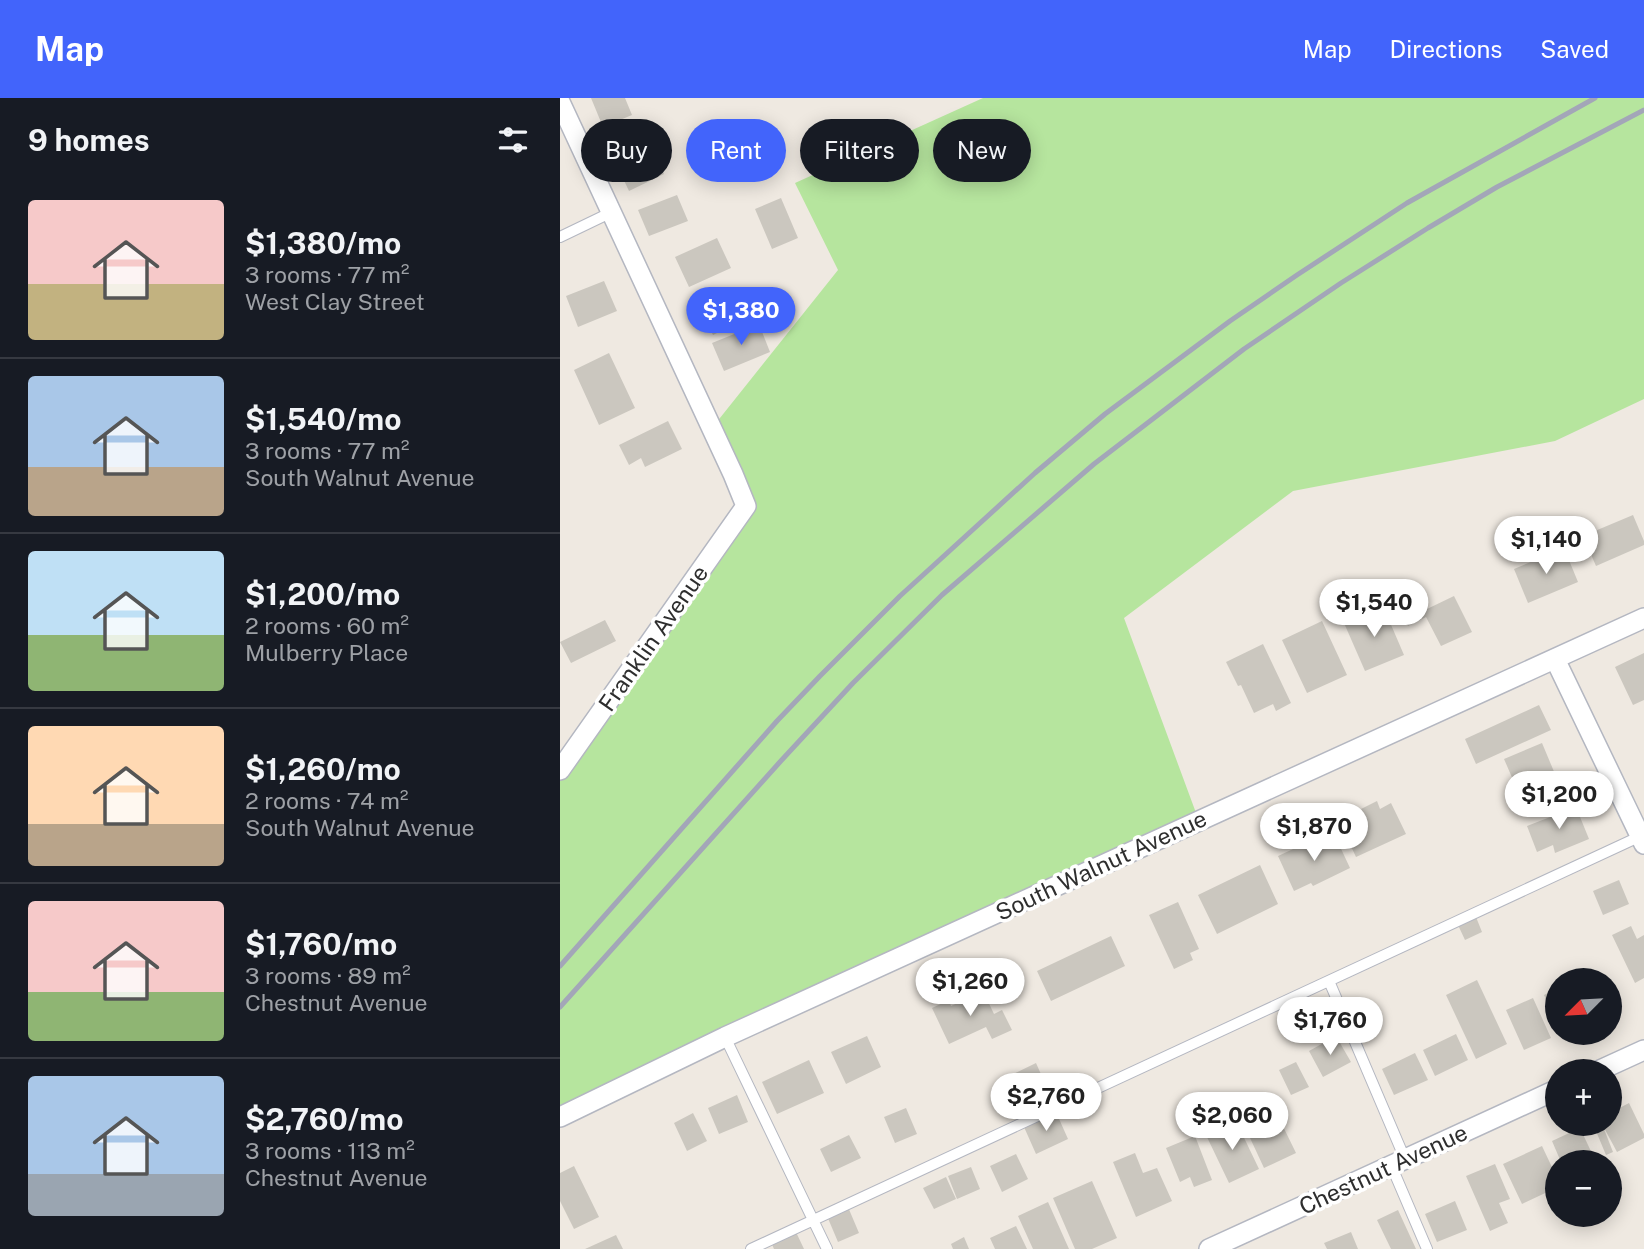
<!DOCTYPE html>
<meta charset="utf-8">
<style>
:root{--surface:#171b24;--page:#242831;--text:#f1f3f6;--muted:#9ea1a6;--line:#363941;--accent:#4264fb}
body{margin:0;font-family:"Public Sans",sans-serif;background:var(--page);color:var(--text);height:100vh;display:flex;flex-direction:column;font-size:26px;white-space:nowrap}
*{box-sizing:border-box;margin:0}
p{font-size:23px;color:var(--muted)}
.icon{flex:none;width:38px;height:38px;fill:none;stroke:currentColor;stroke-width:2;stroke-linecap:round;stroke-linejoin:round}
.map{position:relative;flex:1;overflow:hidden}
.side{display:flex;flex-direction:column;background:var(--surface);width:560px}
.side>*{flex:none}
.top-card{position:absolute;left:21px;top:21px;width:665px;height:63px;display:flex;gap:14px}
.needle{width:46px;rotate:246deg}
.fabs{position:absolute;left:985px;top:870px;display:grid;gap:14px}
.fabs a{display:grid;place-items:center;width:77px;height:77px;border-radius:50%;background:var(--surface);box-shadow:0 4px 18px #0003;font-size:35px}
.price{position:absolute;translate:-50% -60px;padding:0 16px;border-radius:24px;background:#fff;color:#222;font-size:23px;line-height:46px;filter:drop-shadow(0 2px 4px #0008)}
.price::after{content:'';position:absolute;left:50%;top:42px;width:21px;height:16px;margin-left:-10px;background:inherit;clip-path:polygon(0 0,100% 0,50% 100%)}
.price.selected{background:var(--accent);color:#fff}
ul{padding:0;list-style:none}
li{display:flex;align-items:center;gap:21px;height:175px;padding:0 28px}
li+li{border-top:2px solid var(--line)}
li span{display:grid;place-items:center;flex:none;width:196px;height:140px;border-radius:7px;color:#555}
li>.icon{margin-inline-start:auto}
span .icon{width:84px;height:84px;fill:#fffc;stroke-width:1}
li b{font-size:30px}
h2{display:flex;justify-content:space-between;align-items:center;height:84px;padding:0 28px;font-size:30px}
.tag{padding:0 24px;border-radius:32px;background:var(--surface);box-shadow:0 4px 18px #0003;font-size:24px;line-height:63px}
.tag.selected{background:var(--accent);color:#fff}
header{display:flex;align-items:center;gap:42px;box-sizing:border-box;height:98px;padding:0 35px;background:var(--accent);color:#fff}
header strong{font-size:33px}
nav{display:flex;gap:38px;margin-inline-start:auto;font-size:24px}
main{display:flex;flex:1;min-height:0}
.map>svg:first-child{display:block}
</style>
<header>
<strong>Map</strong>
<nav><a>Map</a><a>Directions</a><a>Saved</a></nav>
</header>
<main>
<section class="side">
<h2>9 homes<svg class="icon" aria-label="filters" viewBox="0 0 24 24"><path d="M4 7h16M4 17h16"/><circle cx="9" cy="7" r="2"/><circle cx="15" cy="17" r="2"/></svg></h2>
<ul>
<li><span style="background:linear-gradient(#f6c9c9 60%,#c2b280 0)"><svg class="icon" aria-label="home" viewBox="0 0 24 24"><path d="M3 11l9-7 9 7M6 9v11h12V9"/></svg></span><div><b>$1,380/mo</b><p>3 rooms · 77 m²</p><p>West Clay Street</p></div></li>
<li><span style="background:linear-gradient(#a9c7e8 65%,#b9a48a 0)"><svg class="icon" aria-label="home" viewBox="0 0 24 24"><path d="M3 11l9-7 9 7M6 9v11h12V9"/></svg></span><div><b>$1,540/mo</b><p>3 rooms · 77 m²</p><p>South Walnut Avenue</p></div></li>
<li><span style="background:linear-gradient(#bfe0f5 60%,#8fb573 0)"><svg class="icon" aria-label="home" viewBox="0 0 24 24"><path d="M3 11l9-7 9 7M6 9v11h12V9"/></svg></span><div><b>$1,200/mo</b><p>2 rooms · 60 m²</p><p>Mulberry Place</p></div></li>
<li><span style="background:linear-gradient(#ffd9b3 70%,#b9a48a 0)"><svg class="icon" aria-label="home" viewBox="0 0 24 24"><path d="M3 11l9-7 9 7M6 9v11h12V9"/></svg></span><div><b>$1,260/mo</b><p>2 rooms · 74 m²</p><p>South Walnut Avenue</p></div></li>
<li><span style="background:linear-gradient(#f6c9c9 65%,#8fb573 0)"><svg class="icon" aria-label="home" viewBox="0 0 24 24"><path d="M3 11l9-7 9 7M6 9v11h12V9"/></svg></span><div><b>$1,760/mo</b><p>3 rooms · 89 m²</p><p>Chestnut Avenue</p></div></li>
<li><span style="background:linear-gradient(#a9c7e8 70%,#9aa5b1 0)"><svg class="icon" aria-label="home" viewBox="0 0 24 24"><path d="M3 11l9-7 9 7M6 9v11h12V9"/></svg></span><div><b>$2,760/mo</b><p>3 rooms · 113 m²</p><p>Chestnut Avenue</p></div></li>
</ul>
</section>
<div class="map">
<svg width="1084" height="1151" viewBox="0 0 1084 1151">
<rect width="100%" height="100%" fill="#efe9e1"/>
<path fill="#b6e59e" d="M423,0H1084V301L995,343L733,393L564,520L639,723L0,1019V672L186,408L152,330L278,172L235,85Z"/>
<path fill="#cbc7bf" d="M31,0H65L72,17L43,29Z
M84,34L104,76L69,93L49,51Z
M117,97L128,123L89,138L78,112Z
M221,100L238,140L212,151L195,111Z
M157,140L171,170L129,189L115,159Z
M44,183L57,213L18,229L6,198Z
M167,196L181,223L153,237L139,209Z
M199,226L210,254L164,273L152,245Z
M49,255L75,310L39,327L14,272Z
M108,323L122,351L85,369L81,360L69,367L59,347Z
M1073,417L1084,443V447L1036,468L1023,438Z
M1004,450L1018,484L968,505L954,471Z
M859,494L867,511L894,498L912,534L881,548L866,519L848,528L836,504Z
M823,508L844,557L805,573L784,525Z
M45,522L56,543L11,565L0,544Z
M762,523L787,577L747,595L722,542Z
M703,546L731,605L716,613L713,606L694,615L681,587L678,588L666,564Z
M1084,555V602L1073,607L1055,569Z
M979,607L991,632L916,666L905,641Z
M982,645L995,676L957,691L944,661Z
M817,703L820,711L831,705L846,736L796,759L782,729L804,718L801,711Z
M1016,709L1029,741L995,755L993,747L977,754L967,728Z
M757,740L760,747L776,740L790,770L753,788L751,785L734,793L718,758Z
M700,767L718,806L657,836L638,797Z
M1059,782L1069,806L1043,817L1033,793Z
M618,804L639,851L630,855L633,862L614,871L589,817Z
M916,819L922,834L905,842L898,827Z
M1071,828L1077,841L1084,837V880L1075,885L1052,837Z
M551,838L565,868L491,903L477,873Z
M917,882L947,946L916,961L886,897Z
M998,890V927L984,897Z
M423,893L434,916L442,912L452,932L432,941L426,929L389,946L372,910L389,902L391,908Z
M973,900L991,940L964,952L946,912Z
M1001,934H1024L1005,943Z
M896,936L908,962L875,978L863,952Z
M307,938L321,969L286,986L271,954Z
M776,938L791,964L763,979L749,953Z
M855,955L868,982L834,997L822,971Z
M249,962L264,995L217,1016L202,984Z
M736,964L749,989L731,997L719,972Z
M476,965L488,992L461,1005L449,978Z
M177,997L188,1024L159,1036L148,1010Z
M1069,1005L1084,1036V1040L1057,1054L1042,1026H1050V1015Z
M346,1010L357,1036L335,1045L324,1019Z
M715,1012L736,1055L704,1070L684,1027Z
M496,1014L508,1041L476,1056L464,1029Z
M133,1015L147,1043L127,1053L114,1025Z
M676,1023L699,1071L669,1085L646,1037Z
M1033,1026H1042L1053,1054L1046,1057Z
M1020,1030L1036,1064H1001L992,1043Z
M289,1037L301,1060L271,1074L260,1051Z
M635,1038L652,1082L634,1089L630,1079L620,1084L606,1050Z
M982,1048L998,1082V1089L962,1106L943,1066Z
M575,1055L583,1075L597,1070L612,1103L576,1119L553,1064Z
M456,1056L468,1081L442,1094L430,1068Z
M935,1066L950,1101L939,1105L948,1125L930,1133L906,1078Z
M14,1068L39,1119L14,1131L0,1103V1075Z
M411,1069L420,1091L397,1101L388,1078Z
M386,1079L396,1101L374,1111L363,1090Z
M532,1083L557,1140L532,1151H515L493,1100Z
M895,1103L907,1132L877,1144L865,1116Z
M488,1104L509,1151H473L458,1118Z
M288,1109L299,1135L278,1144L267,1118Z
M838,1112L856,1151H831L817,1122Z
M456,1128L467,1151H435L430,1140Z
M235,1132L244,1151H214L211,1144Z
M791,1134L798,1151H767L764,1145Z
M56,1137L63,1151H25Z
M404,1139L409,1151H393L391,1146Z"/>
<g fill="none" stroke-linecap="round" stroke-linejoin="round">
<defs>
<path id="service" d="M0,139L52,114
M769,883L845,1061
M165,939L267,1151
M831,1067L867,1151
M191,1151L1083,737"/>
<path id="minor" d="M0,4L173,376L186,408L0,672
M995,561L1084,746
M1038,973L1084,952
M0,1019L165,939L1084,520
M649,1151L998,991"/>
</defs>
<use href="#service" stroke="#b4b7c1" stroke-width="12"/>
<use href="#minor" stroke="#b4b7c1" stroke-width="22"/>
<use href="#service" stroke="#fff" stroke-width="10"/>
<use href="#minor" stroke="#fff" stroke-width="19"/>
<path stroke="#a3a6b8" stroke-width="5" d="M0,868L217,623L260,578L340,498L475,375L545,316L670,223L737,177L847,105L1035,0
M0,909L219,665L293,585L382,497L534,366L684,251L781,185L868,130L937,89L1084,12"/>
</g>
<g text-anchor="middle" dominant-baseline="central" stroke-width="7" stroke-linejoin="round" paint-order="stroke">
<g font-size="23" fill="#2e2e2e" stroke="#fff">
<text transform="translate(93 540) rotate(-55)">Franklin Avenue</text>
<text transform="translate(541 767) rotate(-25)">South Walnut Avenue</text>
<text transform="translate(823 1071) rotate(-25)">Chestnut Avenue</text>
</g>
</g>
</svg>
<div class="fabs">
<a><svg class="needle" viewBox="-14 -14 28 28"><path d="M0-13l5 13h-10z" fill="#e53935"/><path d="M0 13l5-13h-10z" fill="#9ea1a6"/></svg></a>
<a>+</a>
<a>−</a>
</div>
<b class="price selected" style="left:181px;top:249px">$1,380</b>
<b class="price" style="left:986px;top:478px">$1,140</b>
<b class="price" style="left:814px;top:541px">$1,540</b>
<b class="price" style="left:999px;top:733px">$1,200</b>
<b class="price" style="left:754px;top:765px">$1,870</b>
<b class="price" style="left:410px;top:920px">$1,260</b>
<b class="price" style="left:770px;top:959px">$1,760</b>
<b class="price" style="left:486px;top:1035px">$2,760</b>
<b class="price" style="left:672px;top:1054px">$2,060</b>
<div class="top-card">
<a class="tag">Buy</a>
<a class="tag selected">Rent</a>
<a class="tag">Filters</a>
<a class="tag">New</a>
</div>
</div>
</main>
